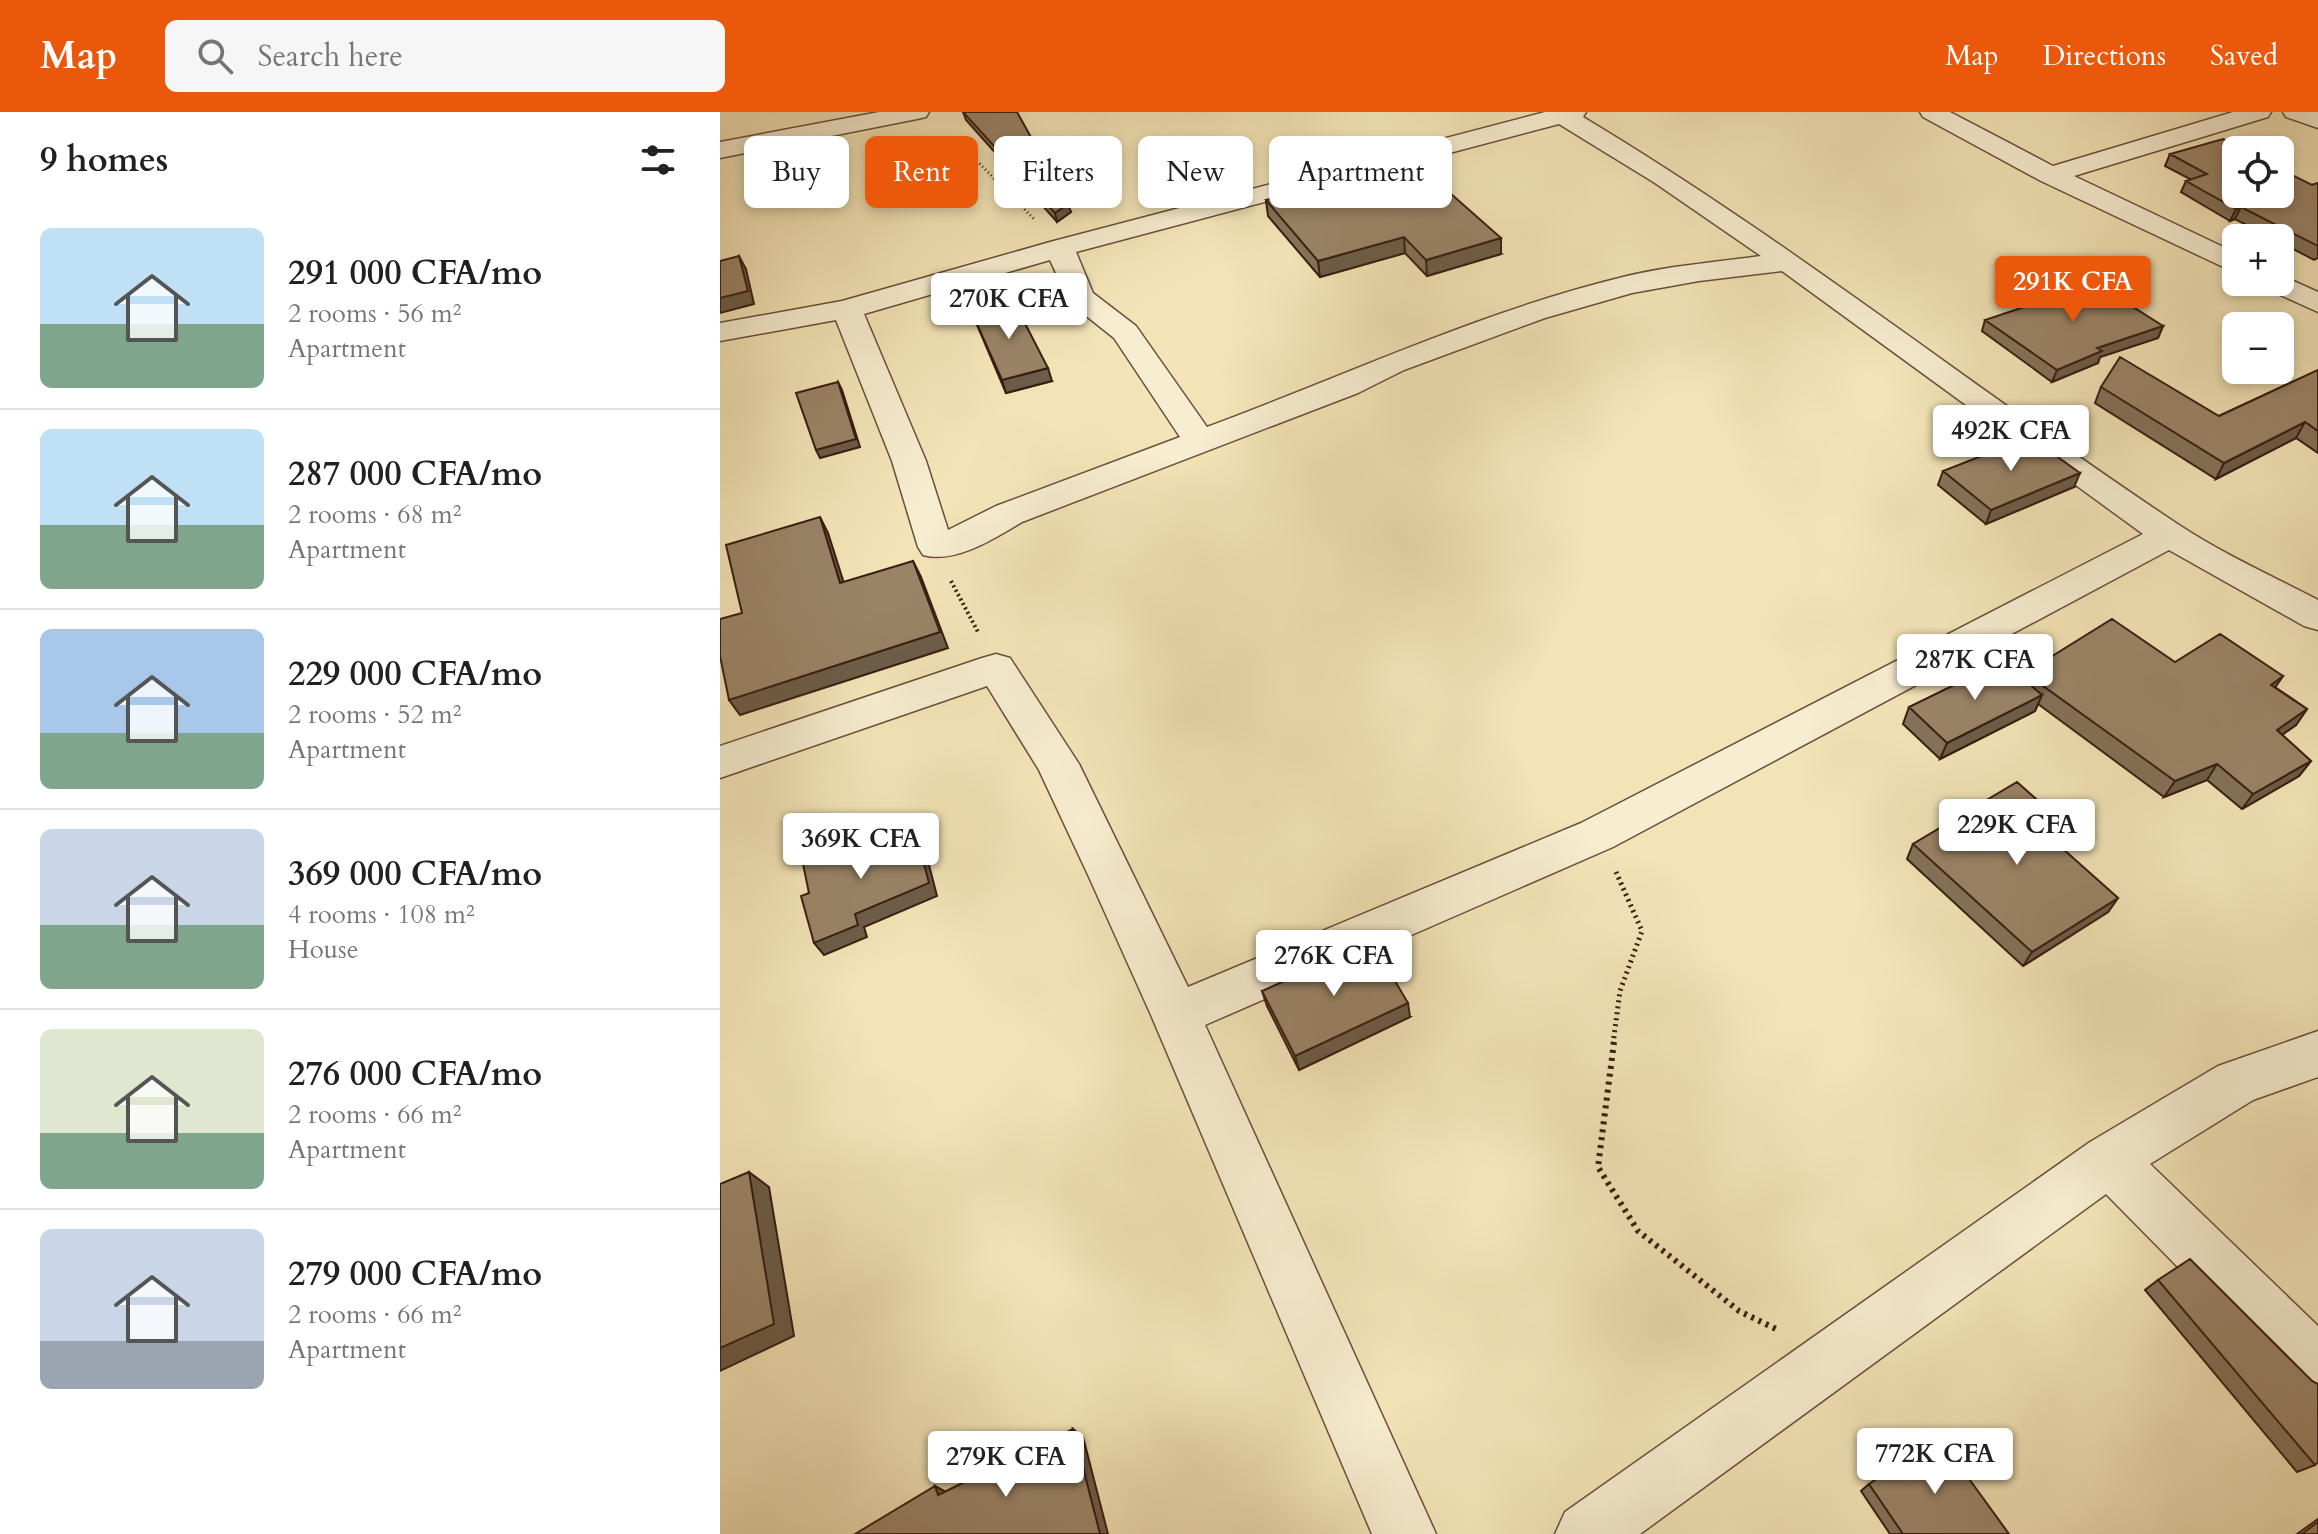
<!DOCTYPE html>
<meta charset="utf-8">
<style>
:root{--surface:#fff;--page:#f6f6f6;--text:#202124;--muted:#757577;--line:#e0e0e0;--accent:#ea580c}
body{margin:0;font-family:Cardo,serif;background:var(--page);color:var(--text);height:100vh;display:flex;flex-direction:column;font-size:30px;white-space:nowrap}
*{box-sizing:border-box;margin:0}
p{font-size:26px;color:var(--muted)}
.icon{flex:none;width:44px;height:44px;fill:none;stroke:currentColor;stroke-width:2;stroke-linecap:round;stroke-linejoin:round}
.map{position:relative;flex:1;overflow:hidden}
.details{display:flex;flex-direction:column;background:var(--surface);width:720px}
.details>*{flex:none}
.top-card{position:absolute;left:24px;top:24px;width:760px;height:72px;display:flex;gap:16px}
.tools{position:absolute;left:1502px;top:24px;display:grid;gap:16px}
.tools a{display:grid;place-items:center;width:72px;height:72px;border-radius:12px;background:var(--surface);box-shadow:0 4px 12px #0003;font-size:40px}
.price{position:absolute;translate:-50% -68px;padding:0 18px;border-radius:8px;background:#fff;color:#222;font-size:26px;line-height:52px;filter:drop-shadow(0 2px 4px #0008)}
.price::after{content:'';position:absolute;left:50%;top:48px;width:24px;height:18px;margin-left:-12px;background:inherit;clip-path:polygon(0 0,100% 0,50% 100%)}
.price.current{background:var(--accent);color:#fff}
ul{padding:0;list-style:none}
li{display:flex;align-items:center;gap:24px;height:200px;padding:0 40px}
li+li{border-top:2px solid var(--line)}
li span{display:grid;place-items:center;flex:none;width:224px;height:160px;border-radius:12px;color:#555}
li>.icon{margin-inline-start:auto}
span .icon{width:96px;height:96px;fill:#fffc;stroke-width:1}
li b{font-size:34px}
h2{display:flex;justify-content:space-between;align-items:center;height:96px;padding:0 40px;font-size:34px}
.tag{padding:0 28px;border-radius:12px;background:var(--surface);box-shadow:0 4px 12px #0003;font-size:28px;line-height:72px}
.tag.current{background:var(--accent);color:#fff}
header{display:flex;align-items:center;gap:48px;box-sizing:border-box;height:112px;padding:0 40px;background:var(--accent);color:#fff}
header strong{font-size:38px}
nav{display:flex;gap:44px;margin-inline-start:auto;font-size:28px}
.search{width:560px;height:72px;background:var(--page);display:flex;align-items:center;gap:20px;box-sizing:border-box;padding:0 28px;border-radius:12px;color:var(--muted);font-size:30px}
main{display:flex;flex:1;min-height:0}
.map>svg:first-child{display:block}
</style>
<header>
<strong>Map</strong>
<div class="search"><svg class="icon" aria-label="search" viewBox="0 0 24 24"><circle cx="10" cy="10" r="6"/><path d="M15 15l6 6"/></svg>Search here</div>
<nav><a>Map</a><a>Directions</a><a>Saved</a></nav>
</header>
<main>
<section class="details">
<h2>9 homes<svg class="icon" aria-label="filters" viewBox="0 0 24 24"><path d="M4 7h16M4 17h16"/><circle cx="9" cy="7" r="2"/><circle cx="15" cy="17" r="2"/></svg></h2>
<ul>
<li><span style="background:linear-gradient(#bfe0f5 60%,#7fa58c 0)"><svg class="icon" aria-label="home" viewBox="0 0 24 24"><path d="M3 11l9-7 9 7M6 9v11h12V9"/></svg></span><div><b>291 000 CFA/mo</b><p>2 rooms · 56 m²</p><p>Apartment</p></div></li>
<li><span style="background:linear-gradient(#bfe0f5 60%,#7fa58c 0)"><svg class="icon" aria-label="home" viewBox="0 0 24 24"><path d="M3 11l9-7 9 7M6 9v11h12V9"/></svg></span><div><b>287 000 CFA/mo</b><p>2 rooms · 68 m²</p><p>Apartment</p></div></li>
<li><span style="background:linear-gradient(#a9c7e8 65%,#7fa58c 0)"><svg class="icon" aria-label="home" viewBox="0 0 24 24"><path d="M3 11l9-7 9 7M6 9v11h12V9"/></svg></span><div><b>229 000 CFA/mo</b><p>2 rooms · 52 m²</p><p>Apartment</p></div></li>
<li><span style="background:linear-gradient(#c9d6e8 60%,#7fa58c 0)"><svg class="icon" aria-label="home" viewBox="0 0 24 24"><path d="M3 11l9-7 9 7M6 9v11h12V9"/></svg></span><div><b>369 000 CFA/mo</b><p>4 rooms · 108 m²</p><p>House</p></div></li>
<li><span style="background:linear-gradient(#dfe7d0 65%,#7fa58c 0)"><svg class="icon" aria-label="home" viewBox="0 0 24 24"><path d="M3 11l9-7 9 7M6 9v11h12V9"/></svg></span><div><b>276 000 CFA/mo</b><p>2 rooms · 66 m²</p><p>Apartment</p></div></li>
<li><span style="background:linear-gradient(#c9d6e8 70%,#9aa5b1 0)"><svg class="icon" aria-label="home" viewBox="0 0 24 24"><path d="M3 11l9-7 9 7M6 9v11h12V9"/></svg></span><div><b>279 000 CFA/mo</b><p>2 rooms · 66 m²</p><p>Apartment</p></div></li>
</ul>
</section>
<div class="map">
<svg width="1598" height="1422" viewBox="0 0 1598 1422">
<rect width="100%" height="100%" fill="#f3e4b7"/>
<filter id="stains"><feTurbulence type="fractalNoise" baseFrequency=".0025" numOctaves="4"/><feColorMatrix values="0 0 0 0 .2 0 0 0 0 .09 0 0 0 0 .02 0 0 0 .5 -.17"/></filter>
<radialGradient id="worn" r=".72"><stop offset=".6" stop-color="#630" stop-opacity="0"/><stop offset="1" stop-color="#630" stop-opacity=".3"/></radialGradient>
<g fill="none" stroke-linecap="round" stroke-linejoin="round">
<defs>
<path id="minor" d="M159,0H209L206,5L197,7L0,46V30Z
M825,0H866L863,5C1070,129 1258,280 1459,413C1503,442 1552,464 1598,488V518L1584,514L1449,438L893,735L485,913L716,1422H652L431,903L369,765L319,658L267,574L0,666V634L262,546L276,542L290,546L359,652L468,875L861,711L1423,422L1062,159L979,169L912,181L825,206L684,258L638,281L302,410C275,426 235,452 203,443L198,435L172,349L116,208L0,229V211L122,189L330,130ZM839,12L935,71L1041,144C995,150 948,154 903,165C759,200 625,264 487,315L416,214L373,181L356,140ZM330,148L350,191L394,226L460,325L276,394L228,418L206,349L144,202Z
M1200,0H1230L1333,54L1513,0H1551L1548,5L1354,64L1516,141V161L1321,69L1203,5Z
M1563,0H1598V16L1566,5Z
M1560,163L1598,180V200L1545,176L1540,170H1560Z
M1598,919V965L1533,988L1430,1052L1598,1214V1284L1577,1276L1386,1082L920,1422H835L845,1400L1370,1030L1498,954Z"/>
</defs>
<use href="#minor" stroke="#684f3a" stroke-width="3"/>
<path stroke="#391d11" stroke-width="3" stroke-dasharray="1 3" stroke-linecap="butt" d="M219,26L259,51L314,107"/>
<path stroke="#391d11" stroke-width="4" stroke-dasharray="2 3" stroke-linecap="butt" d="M231,469L258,520"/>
<path stroke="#391d11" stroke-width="5" stroke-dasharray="2 4" stroke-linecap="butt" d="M893,932L900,879L922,819L896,760"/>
<path stroke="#391d11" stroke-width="6" stroke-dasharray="3 5" stroke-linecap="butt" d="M894,930L878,1055L918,1119L1019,1199L1058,1218"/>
<use href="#minor" fill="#f7edd0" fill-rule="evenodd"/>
</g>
<path fill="#847259" stroke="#391d11" stroke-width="2" d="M243,0L351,100L337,110L246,8Z
M1450,42L1592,73L1598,71V146L1594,148L1560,130V126H1552L1515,107L1510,109L1461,80L1466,69L1470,67L1445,54Z
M546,88L641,94L781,142L707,164L685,141L600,165L548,104Z
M252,201L332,269L286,281Z
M1265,208L1443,214L1438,226L1380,245L1378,251L1332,270L1262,219Z
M1598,258V341L1576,326L1496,367L1375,291L1381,275L1499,304Z
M1223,359L1354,375L1266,412L1218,373Z
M1455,550L1563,564L1555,575L1587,597L1576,613L1562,623L1591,649L1579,664L1522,697L1487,668L1444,685L1318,592L1315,599L1220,647L1183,612L1189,595L1303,566L1305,561Z
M1351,718L1343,733L1340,735L1398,786L1388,800L1303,854L1187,747L1193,732Z
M542,879L690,905L579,958L547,894Z
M1438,1168L1592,1269L1595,1353L1577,1360L1425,1178Z
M1149,1372L1289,1422H1170L1141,1379Z
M1598,1407V1422H1577Z"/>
<path fill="#6c5c48" stroke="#391d11" stroke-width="2" d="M348,92L351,100L337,110L335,101Z
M1521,95L1515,107L1510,109L1516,97Z
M684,125L685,141L600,165L598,149Z
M781,126V142L707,164L706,148Z
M19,144L26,157L34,192L0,201V186Z
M1443,214L1438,226L1380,245L1378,251L1332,270L1337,258L1377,236Z
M328,256L332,269L286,281L282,268Z
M118,270L122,278L140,335L100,346L96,338Z
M1585,310L1576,326L1496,367L1504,351Z
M1360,361L1354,375L1266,412L1271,398Z
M100,405L108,421L129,487L120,471Z
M193,449L201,465L228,536L20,603L9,588Z
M1563,564L1552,580L1551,573Z
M1322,583L1315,599L1220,647L1227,631Z
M1587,597L1576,613L1546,634L1557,618Z
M1591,649L1579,664L1522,697L1533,682Z
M1497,652L1487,668L1444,685L1455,669Z
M194,713L202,726L217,784L144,815L147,825L104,843L94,831L135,802Z
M1351,718L1343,733L1323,742L1332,727Z
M1398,786L1388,800L1303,854L1312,840Z
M688,891L690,905L579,958L575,944Z
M29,1060L49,1075L74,1224L0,1259V1236Z
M353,1317L363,1325L388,1422H380Z
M215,1374L228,1381L218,1383Z"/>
<path fill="#9a8467" stroke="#391d11" stroke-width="2" d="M243,0H297L348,92L335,101Z
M1503,27L1524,38H1516V82H1560V57L1592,73L1598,71V134L1521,95L1516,97L1466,69L1487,62L1450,42Z
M619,71L641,94L721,73L781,126L706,148L684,125L598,149L546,88Z
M19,144L28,179L0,186V149Z
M1369,167L1443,214L1377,236L1382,239L1337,258L1265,208L1325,188Z
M294,190L328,256L282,268L252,201Z
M1400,245L1499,304L1598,258V319L1585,310L1504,351L1381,275Z
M118,270L136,327L96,338L76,281Z
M1310,325L1360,361L1271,398L1223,359Z
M100,405L120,471L193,449L220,520L9,588L0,544V507L22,501L6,433Z
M1392,507L1455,550L1500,522L1563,564L1551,573L1587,597L1557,618L1591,649L1533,682L1497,652L1455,669L1305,561Z
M1283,549L1322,583L1227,631L1189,595Z
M1297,670L1351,718L1332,727L1398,786L1312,840L1193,732Z
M194,713L209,771L135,802L138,813L94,831L81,784L89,781L83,752Z
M652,830L688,891L575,944L542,879Z
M29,1060L54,1212L0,1236V1072Z
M1470,1147L1592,1269L1598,1272V1350L1595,1353L1438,1168Z
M353,1317L380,1422H135L215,1374L218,1383Z
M1218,1324L1289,1422H1183L1149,1372Z
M1598,1410V1422H1582Z"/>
<rect width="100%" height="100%" filter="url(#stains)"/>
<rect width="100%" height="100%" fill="url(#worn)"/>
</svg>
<div class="tools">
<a><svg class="icon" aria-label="locate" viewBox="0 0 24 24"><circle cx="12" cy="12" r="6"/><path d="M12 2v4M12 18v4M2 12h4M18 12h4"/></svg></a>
<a>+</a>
<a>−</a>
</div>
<b class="price current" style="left:1353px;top:212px">291K CFA</b>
<b class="price" style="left:289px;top:229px">270K CFA</b>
<b class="price" style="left:1291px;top:361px">492K CFA</b>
<b class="price" style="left:1255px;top:590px">287K CFA</b>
<b class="price" style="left:1297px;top:755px">229K CFA</b>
<b class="price" style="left:141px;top:769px">369K CFA</b>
<b class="price" style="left:614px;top:886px">276K CFA</b>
<b class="price" style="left:1215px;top:1384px">772K CFA</b>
<b class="price" style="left:286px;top:1387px">279K CFA</b>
<div class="top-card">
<a class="tag">Buy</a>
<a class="tag current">Rent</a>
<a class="tag">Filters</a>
<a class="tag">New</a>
<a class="tag">Apartment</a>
</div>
</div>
</main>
